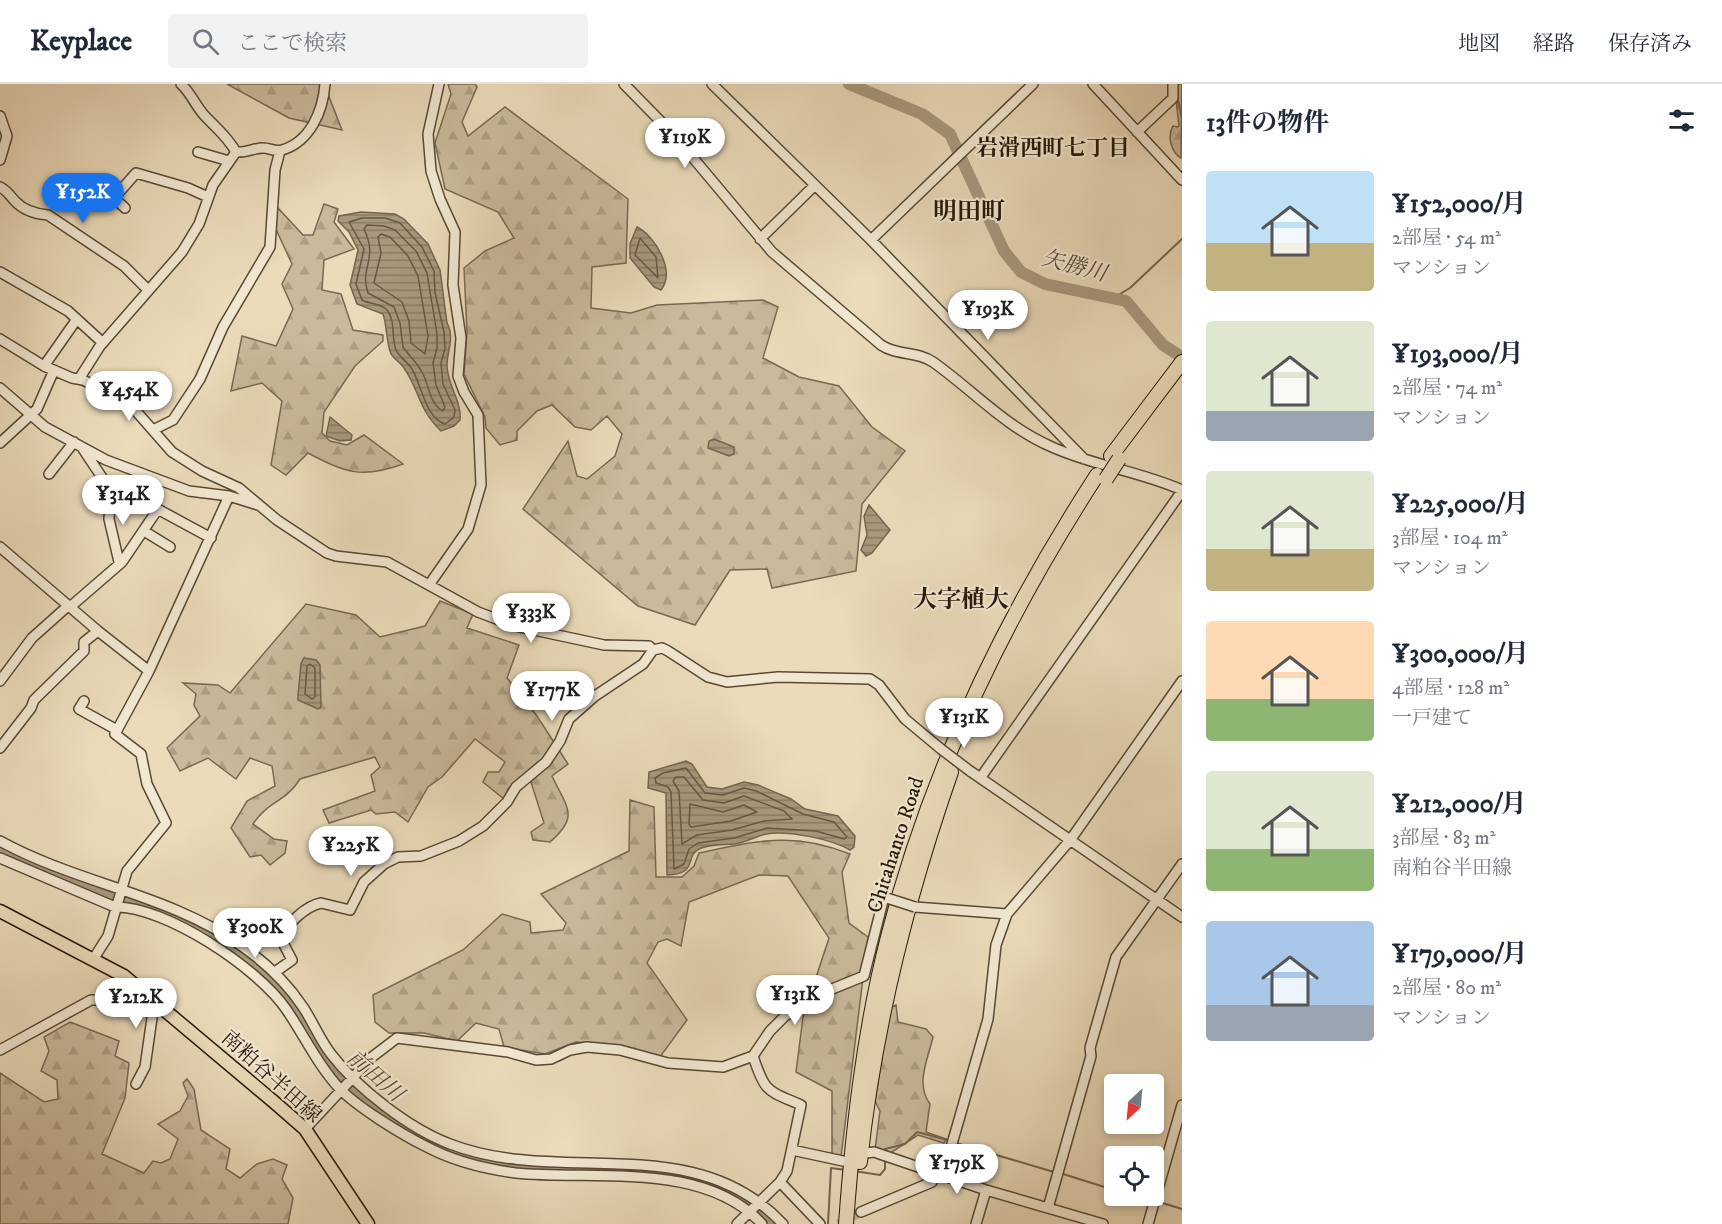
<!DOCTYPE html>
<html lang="ja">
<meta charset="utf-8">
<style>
:root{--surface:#fff;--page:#f2f2f3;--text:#1f2937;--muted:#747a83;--line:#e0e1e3;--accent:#1a73e8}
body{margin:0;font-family:"IM FELL DW Pica","Noto Serif JP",serif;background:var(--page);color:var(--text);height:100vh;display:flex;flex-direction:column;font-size:22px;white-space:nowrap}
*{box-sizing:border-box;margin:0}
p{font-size:20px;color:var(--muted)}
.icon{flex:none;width:33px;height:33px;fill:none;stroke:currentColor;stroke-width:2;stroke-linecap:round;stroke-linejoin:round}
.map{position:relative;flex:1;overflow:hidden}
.panel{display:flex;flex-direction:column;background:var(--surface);width:540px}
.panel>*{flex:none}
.needle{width:39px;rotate:206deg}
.buttons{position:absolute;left:1104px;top:990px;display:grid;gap:12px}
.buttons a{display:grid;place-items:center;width:60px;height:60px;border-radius:6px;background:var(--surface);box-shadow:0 3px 9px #0003;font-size:30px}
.price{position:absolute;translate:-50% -51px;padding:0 14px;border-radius:21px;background:#fff;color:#222;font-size:20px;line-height:39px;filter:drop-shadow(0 2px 3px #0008)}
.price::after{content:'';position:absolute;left:50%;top:36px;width:18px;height:14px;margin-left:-9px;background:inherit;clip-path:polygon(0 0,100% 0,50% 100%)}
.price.on{background:var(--accent);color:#fff}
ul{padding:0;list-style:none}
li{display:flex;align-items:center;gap:18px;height:150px;padding:0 24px}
li span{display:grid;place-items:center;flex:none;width:168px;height:120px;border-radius:6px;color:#555}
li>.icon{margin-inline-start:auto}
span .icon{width:72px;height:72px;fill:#fffc;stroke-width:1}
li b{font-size:26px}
h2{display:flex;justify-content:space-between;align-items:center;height:72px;padding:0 24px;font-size:26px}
header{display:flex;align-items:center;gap:36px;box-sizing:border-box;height:84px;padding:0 30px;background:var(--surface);border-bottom:2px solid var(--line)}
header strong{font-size:28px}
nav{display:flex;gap:33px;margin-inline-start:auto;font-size:21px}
.search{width:420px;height:54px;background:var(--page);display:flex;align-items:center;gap:15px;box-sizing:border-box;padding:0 21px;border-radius:6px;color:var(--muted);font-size:22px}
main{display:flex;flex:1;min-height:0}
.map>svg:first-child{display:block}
</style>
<header>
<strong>Keyplace</strong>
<div class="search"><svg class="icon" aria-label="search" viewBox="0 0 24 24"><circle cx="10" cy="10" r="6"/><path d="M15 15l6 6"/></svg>ここで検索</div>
<nav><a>地図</a><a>経路</a><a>保存済み</a></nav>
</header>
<main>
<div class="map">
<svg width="1182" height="1140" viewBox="0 0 1182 1140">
<defs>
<pattern id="forest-firs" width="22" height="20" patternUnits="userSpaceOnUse" patternTransform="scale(1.5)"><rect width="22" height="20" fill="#caba9c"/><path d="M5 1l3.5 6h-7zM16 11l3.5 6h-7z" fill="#ad9f85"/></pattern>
<pattern id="water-rules" width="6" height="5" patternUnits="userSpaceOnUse" patternTransform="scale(1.5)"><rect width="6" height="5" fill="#a8997e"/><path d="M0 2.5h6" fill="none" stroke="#897c65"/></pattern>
</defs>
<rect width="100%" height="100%" fill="#ebdbba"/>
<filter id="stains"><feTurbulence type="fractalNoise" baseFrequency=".00333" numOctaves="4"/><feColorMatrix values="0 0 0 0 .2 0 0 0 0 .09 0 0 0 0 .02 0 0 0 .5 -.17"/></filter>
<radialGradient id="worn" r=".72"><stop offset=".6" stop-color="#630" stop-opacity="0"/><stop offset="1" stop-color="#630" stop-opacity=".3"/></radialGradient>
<path fill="url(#forest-firs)" stroke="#786953" stroke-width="1.5" d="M227,0H324L342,46L289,34Z
M448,0H475L477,3L462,38L468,52L505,23L628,115L626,179L592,183L591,224L631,229L657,221L763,216L778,223L763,274L799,293L839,302L872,343L905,367L862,420L856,487L772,504L767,485L730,486L695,541L638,522L523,425L568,357L577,392L587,395L615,372L622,350L607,332L591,346L575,343L552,321L537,327L517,347V356L500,361L486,344L485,333L464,290L467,248L464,184L485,167L514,154L498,128L445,105L435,59L451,10Z
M1174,0H1182L1181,74C1171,68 1167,52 1173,42L1178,43L1179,41Z
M324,120L338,125L334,138L354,165L324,176L322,206L341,210L353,246L383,251V257L355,282L324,328L322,349L330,357L347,361L364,351L403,380C362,395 346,389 308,369L286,391L271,381L282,317L262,299L231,307L242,252L276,262L293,225L282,200L292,180L274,141L277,123L303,151H313Z
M440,517L473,530L467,544L519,561L507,594L537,632L568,680L552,692C567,724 580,732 550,758L533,756L531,748L544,739L531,698L522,693L508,705L504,715L483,698L488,688H499L505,678L475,655L442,693L428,703L408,738L395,728L376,730L371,726L329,739L323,726L375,707L371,691L380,683L375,673L300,695C286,718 268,717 253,740L274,755L287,757L285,769L270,781L261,771L250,773L231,744L247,717L275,702L272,682L250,674L236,695L208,674L180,687L167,664L200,632L194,621L196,610L183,599L218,601L230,609L306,520L356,531L380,553L425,542Z
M630,716L654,723L656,793H682L694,782L699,769C756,757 793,747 850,770L842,788L849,839L868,853L841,1073L832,1070V1007L796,988L803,933L829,854L788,792L759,791L689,818L681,862L667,855L658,858L647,879L687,936L660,973L615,961L576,958L545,970L504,963L499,945L476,939L457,957L424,949H389L375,938L373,911L463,866L502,830L530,838L531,849L563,846L566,839L541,810L629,767Z
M896,921L898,938L926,945L933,953C928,975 915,1000 930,1020L926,1048L946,1055L944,1059L918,1051L889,1070L875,1066L880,1027L875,1017L890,924Z
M70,938L119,957L115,972L129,979L125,1014L102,1070L144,1089L153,1077L161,1079L170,1075L178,1055L158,1040L180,1027L188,1012L183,999L187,995L194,1005L201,1046L230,1065L226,1085L240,1094L257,1080L273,1075L287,1081L282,1095L293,1114L288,1140H0V989L44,1018L58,1015L57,996L41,987L49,967L44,953Z"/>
<path fill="url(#water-rules)" stroke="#746550" stroke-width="1.5" d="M361,128L395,130L404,135L428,160L440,186L447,239C455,253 447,267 447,281C447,301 462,317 460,336L454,342L441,347C418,325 420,307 404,284C400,277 392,275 390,267C386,254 387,242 383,230L357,220L350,201L358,166L349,148L338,137L339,132Z
M637,143C655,152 676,187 661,206L654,203L630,174V160Z
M330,333L352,351L351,356L340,357L326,352Z
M714,355L734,363V370L729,372L708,364L709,357Z
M869,421L890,446L872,469L866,472L861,466L867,451L864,432Z
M304,574L316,576L320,581L321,623L318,625L298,616V612L301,580Z
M686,677L692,680L707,703L722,705L744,698L758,701L791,715L805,725L838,732L855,752L854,763L850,766C831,755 787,746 766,750C755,753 745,758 735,760C723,761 709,760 699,765C684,773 699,790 667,791L666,709L648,704L649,688Z"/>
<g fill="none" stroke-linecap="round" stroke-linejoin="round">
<path stroke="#675844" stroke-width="1.5" d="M362,134H385L400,139L422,163L434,187L435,209L444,248L445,265L441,279L443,300L455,326L454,333L445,340C425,333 422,302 412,285C407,277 397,272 395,263C392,252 395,236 387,226C381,219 369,220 362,216L356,200L364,165L349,138Z
M367,141L384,142L395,146L416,167L427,189L437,250V264L433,279L436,301L445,323L443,327C430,321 429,302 423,290C418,279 409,272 403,263L400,239L394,223L368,209C359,182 379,177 364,145Z
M381,150L390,153L408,172L418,192L428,252L425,270L411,259L409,237L402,218L374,199L381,169L378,153Z
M640,154L656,173L658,194L635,171Z
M310,580L315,584V613L312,615L305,610L307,582Z
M686,684L705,709L723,711L744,704L756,707L803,730L834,738L847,753L844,755L816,747L767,744L734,754L698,759L689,765L684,780L674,785L671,708L668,703L656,699L655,694L663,689Z
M676,693H684L703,716L724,719L744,712L784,727L792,735L764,737L732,746L697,751L682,760L679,707L673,697Z
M690,720L723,728L744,721L757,728L731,737L691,743L689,740Z"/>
<path stroke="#746550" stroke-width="2" d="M1177,12L1182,35
M1115,213L1130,204L1182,155
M956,1059L1054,1088
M885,1069V1065L905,1060L917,1048L951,1057
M854,1087L880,1091L885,1085V1074
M1060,1089L1114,1106
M1135,1112L1150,1116
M1156,1117L1182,1125
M828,1140L831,1084L846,1086"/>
<path stroke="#a8997e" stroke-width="12" d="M849,0L922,30L950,50L1004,167L1021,188L1045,200L1126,217L1163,261L1182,273
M0,766C79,808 170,820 244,873C259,883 276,897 287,912C303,934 313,960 330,981C361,1018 410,1053 455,1069C558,1105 692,1055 775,1140"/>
<path stroke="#c4b497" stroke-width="9" stroke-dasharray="9 4.5" stroke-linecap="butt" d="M838,1140L861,1128"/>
<defs>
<path id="minor" d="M181,0C191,9 195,21 204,31C216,44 227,52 236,68
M624,0L673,50L772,168L881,261C897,272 918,267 933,278C974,307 1004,342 1052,363C1094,382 1139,387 1182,406
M712,0L871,156L1084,375
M1093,0L1182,96
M0,32L7,52L0,76
M1137,48L1173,14V0
M198,68L229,77
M236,68C246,69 254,64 263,64C270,64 275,68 282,66C310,58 323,27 325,0
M0,103C8,107 9,111 15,117C23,126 37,130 48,131L124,182L148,206
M125,124L114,114L136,89L188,104L208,113
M760,155L814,102
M871,156L1033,0
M0,188L68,227L103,259
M0,255L44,282L72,294L83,296L128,318L172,368L202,387L239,404L277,436L327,469L336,472L387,478L478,528L515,542L604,561L649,562L653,566L643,580L595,612L569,635L560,657L546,678L516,703L507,718L483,742L459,757L421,772L398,773L384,780L364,798L350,826L321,819C306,822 286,840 281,855L292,876L275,888
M44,282L77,235
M79,295L100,262L182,168L199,140L213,101L236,68
M0,304L45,343L106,376L189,407L229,412L258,421
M153,346L173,336L200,295L223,243L270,163L275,86L280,67
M0,359L37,325L54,286
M83,365L111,407L152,422L211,454
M49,390L74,358
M111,407L109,435L119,478
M144,447L170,463
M0,463L98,547L84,558V567L34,616L31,624L0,664
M429,501L468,445L481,401L478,331L464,308L458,292L461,254L453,201L455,148L440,115L431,87L428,50L439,0
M70,523L122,478L158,425
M98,547L149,587
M653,566L662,564L668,567L708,593L727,598L778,593L870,595L879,601L905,635L941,665
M0,597L32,554L69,521
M84,617L79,625L117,646
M970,687L1182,833
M981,693L1182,407
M0,757C78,800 169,810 242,862C266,879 287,899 303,923C313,938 320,956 331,970C358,1005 410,1045 450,1060C561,1103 693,1044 783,1140
M0,774L115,823C165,822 258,884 286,925C304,951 317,980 339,1004C357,1023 401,1050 425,1062C453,1077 485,1085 516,1089C594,1097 703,1076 762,1140
M915,823L1007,830
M94,874L108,852L127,787L166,739L147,700L141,670L115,650L149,587L229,412
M0,966L91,916H118L141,920L153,927
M136,1000L145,983L153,927L158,926
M305,1045L372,973L397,954L508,968L536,976L551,975L570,966L587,963L620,966L668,979L723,983L753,972L770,947L785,932L832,905L864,892L883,817L886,814L890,815
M792,1066L843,1077
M866,1069L874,1068L986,1106L1103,1140
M943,1091L988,935L996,861L1007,830L1071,755L1182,597
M780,1098L820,1140
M1048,1124L1091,972L1090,964L1116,873L1182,780
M861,1128L932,1098L935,1089
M737,1140L780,1098L787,1087L801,1021C767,1006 765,1009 753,972
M976,1140L986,1106
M1148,1140L1182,1021"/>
<path id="major" d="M0,827L124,892L274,1018L305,1045L368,1140"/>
<path id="highway" d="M1111,372L1182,278
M860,1078C874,945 907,814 951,688
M846,1140C853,1043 864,947 888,853C930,687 1005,533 1097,391"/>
</defs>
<use href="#minor" stroke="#574936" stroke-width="12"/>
<use href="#major" stroke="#26180a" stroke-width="15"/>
<use href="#highway" stroke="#26180a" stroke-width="16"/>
<use href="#minor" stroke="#f2e8d2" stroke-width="9"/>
<use href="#major" stroke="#ebdbba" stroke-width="12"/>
<use href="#highway" stroke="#ebdbba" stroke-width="14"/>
<defs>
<path id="minor-bridge" d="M941,665L970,687
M890,815L915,823"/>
<path id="highway-bridge" d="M1106,395L1119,375"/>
</defs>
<use href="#minor-bridge" stroke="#574936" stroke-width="12" stroke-linecap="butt"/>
<use href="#highway-bridge" stroke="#26180a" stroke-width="16" stroke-linecap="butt"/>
<use href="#minor-bridge" stroke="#f2e8d2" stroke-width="9"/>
<use href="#highway-bridge" stroke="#ebdbba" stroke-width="14"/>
</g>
<g text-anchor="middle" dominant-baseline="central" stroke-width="4.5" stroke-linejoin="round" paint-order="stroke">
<g font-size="21" fill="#26180a" stroke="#f2e8d2">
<text transform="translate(896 761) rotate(-72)">Chitahanto Road</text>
<text transform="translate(271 993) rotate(42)">南粕谷半田線</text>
</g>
<g font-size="22" font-weight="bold" fill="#26180a" stroke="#f2e8d2">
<text x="1053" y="64">岩滑西町七丁目</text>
</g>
<g font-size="22" font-style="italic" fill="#5a4c38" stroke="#f2e8d2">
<text transform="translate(1074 182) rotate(15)">矢勝川</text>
<text transform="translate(375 992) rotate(41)">前田川</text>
</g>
<g font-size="24" font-weight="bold" fill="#26180a" stroke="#f2e8d2">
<text x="969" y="128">明田町</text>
<text x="961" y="516">大字植大</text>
</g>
</g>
<rect width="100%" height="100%" filter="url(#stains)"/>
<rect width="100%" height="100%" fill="url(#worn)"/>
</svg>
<div class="buttons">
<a><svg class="needle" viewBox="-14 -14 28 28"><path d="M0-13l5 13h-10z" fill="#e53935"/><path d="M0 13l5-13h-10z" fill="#747a83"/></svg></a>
<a><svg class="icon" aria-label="locate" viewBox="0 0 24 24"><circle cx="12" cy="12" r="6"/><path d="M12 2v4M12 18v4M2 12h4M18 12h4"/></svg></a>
</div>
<b class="price" style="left:685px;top:85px">¥119K</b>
<b class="price on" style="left:83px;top:140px">¥152K</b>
<b class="price" style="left:988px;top:257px">¥193K</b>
<b class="price" style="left:129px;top:338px">¥454K</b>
<b class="price" style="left:123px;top:442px">¥314K</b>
<b class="price" style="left:531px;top:560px">¥333K</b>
<b class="price" style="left:552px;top:638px">¥177K</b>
<b class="price" style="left:964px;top:665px">¥131K</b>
<b class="price" style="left:351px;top:793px">¥225K</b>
<b class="price" style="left:255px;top:875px">¥300K</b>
<b class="price" style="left:795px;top:942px">¥131K</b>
<b class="price" style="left:136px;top:945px">¥212K</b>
<b class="price" style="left:957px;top:1111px">¥179K</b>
</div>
<section class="panel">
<h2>13件の物件<svg class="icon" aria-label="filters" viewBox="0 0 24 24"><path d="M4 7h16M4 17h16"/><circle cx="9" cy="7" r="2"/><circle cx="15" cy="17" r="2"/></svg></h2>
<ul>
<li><span style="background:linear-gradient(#bfe0f5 60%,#c2b280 0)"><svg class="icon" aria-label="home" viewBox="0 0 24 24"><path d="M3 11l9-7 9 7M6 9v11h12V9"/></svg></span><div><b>¥152,000/月</b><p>2部屋 · 54 m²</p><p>マンション</p></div></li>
<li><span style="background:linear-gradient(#dfe7d0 75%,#9aa5b1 0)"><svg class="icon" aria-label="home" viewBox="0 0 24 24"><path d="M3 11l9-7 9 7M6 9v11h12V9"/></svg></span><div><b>¥193,000/月</b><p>2部屋 · 74 m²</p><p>マンション</p></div></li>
<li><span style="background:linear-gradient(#dfe7d0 65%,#c2b280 0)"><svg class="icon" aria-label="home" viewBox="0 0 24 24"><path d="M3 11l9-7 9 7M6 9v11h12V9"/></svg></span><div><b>¥225,000/月</b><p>3部屋 · 104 m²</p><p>マンション</p></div></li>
<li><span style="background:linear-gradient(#ffd9b3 65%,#8fb573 0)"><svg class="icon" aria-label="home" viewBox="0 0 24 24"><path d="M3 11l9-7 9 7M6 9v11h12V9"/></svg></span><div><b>¥300,000/月</b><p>4部屋 · 128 m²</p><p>一戸建て</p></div></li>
<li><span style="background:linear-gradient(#dfe7d0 65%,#8fb573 0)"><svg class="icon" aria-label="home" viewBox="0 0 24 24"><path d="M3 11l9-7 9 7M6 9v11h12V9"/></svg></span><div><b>¥212,000/月</b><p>3部屋 · 83 m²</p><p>南粕谷半田線</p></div></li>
<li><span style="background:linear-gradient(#a9c7e8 70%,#9aa5b1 0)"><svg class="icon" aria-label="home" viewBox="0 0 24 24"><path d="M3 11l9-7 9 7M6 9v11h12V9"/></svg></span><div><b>¥179,000/月</b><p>2部屋 · 80 m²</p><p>マンション</p></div></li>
</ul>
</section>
</main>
